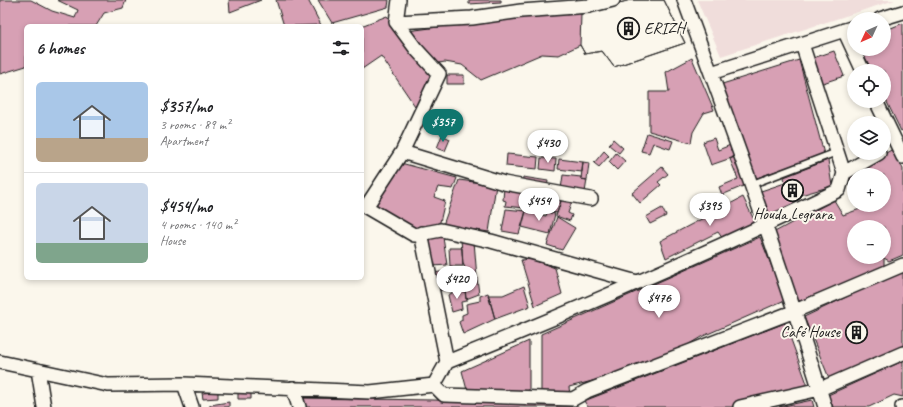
<!DOCTYPE html>
<meta charset="utf-8">
<style>
:root{--surface:#fff;--page:#f2f2f2;--text:#202124;--muted:#757577;--line:#e0e0e0;--accent:#0f766e}
body{margin:0;font-family:Caveat,sans-serif;background:var(--page);color:var(--text);height:100vh;display:flex;flex-direction:column;font-size:15px;white-space:nowrap}
*{box-sizing:border-box;margin:0}
p{font-size:13px;color:var(--muted)}
.icon{flex:none;width:22px;height:22px;fill:none;stroke:currentColor;stroke-width:2;stroke-linecap:round;stroke-linejoin:round}
.map{position:relative;flex:1;overflow:hidden}
.side{position:absolute;left:24px;top:24px;width:340px;height:256px;display:flex;flex-direction:column;background:var(--surface);border-radius:6px;box-shadow:0 2px 6px #0003}
.side>*{flex:none}
.needle{width:26px;rotate:226deg}
.controls{position:absolute;left:847px;top:12px;display:grid;gap:8px}
.controls a{display:grid;place-items:center;width:44px;height:44px;border-radius:50%;background:var(--surface);box-shadow:0 2px 6px #0003;font-size:20px}
.price{position:absolute;translate:-50% -34px;padding:0 9px;border-radius:14px;background:#fff;color:#222;font-size:13px;line-height:26px;filter:drop-shadow(0 1px 2px #0008)}
.price::after{content:'';position:absolute;left:50%;top:24px;width:12px;height:9px;margin-left:-6px;background:inherit;clip-path:polygon(0 0,100% 0,50% 100%)}
.price.on{background:var(--accent);color:#fff}
ul{padding:0;list-style:none}
li{display:flex;align-items:center;gap:12px;height:100px;padding:0 12px}
li+li{border-top:1px solid var(--line)}
li span{display:grid;place-items:center;flex:none;width:112px;height:80px;border-radius:6px;color:#555}
li>.icon{margin-inline-start:auto}
span .icon{width:48px;height:48px;fill:#fffc;stroke-width:1}
li b{font-size:17px}
h2{display:flex;justify-content:space-between;align-items:center;height:48px;padding:0 12px;font-size:17px}
.map>svg:first-child{display:block}
</style>
<div class="map">
<svg width="903" height="407" viewBox="0 0 903 407">
<rect width="100%" height="100%" fill="#fbf7ec"/>
<filter id="ink" filterUnits="userSpaceOnUse"><feTurbulence type="fractalNoise" baseFrequency=".025" numOctaves="2"/><feDisplacementMap in="SourceGraphic" scale="8" xChannelSelector="R" yChannelSelector="G"/><feConvolveMatrix kernelMatrix="1 2 1 2 8 2 1 2 1" color-interpolation-filters="sRGB"/></filter>
<g filter="url(#ink)">
<path fill="#f0dddb" d="M697,0H895L721,56Z"/>
<path fill="#d7a0b4" stroke="#1c1c1c" fill-rule="evenodd" d="M0,0H31L52,11L75,18L78,10L57,0H126L123,8L104,13L96,26H26V66L0,74Z
M229,0H261L230,12Z
M276,0H308L321,25L284,26Z
M318,0H389L388,7L332,23Z
M469,0H501V2L469,4Z
M630,0H664L685,43L614,67L602,51L585,54L580,45L559,55L542,54L481,80L462,65L445,62L433,64L408,31L580,8L581,14Z
M630,0H664L685,43L614,67L602,51L585,54L580,45L581,14Z
M387,16L432,76L417,109L381,56L362,69V26H361Z
M903,23V130L901,131L884,96V71H872L861,49H884V31Z
M834,51L844,76L820,84L813,58Z
M692,58L714,110L704,113L693,132L691,143L649,131V92H669L666,72Z
M799,60L824,154L754,179L719,85Z
M447,75H464V84H447Z
M647,133L673,141L670,149L653,143L649,153L641,151Z
M442,135L450,139L445,151L437,148Z
M714,138L718,150L733,144L737,156L711,165L703,142Z
M613,139L623,148L619,153L609,145Z
M893,149L903,169V255L889,261L884,258V267L797,302L771,234L834,200L843,215L860,209L859,205H884V175H854V190L849,174ZM854,227H884V257H854Z
M604,151L609,156L599,167L594,163Z
M616,153L625,161L617,170L609,162Z
M507,154L538,157L537,169L506,166Z
M737,156L748,184L722,195L719,187L738,179L730,159Z
M541,158L556,159L555,171L540,169Z
M559,159L583,162L582,172L558,169Z
M828,160L832,186L794,197L797,208L765,220L755,193L785,183L784,177Z
M397,162L457,178L453,189L438,187L434,197L445,201L440,222L426,229L406,228L373,205Z
M583,162L589,163L587,180L581,179Z
M662,167L668,174L658,182L661,185L640,203L632,193Z
M563,175L581,177V179L587,180L585,192L561,189Z
M523,177L548,181L547,188L522,184Z
M459,180L496,185L489,232L443,225Z
M504,187L528,190L525,208L505,206L506,201L503,200Z
M528,190L545,194L542,210L525,208Z
M548,197L562,198L557,213L546,211Z
M743,197L755,222L723,239L718,232L666,258L660,241Z
M562,198H573L568,213L572,215L570,221L556,216Z
M662,208L666,216L650,224L646,217Z
M506,209L526,211L519,234L502,231Z
M526,211L546,216L547,212L555,214L550,234L522,227Z
M557,217L575,228L562,250L547,245Z
M429,236L443,237L447,265L433,266Z
M760,237L785,300L701,337L681,349L643,368L569,387L570,395L541,393V334Z
M461,239L474,241L477,278L467,281L464,265H463Z
M449,248H462L463,266H450Z
M531,259L555,268L562,294L535,306L521,260Z
M465,269L467,281L452,287L451,270Z
M903,270V347L829,378L804,317Z
M447,271L449,289L436,291L433,273Z
M477,278L479,294L466,299L464,282Z
M524,286L530,306L495,319L488,295H503Z
M465,289L466,299L467,298V301L461,302L462,309L452,312L448,295L452,293L453,291Z
M488,293L495,319L463,334L459,322L462,320V315L467,313L466,304L480,301V296Z
M785,323L809,389L733,407H588L584,401Z
M529,341V394L467,390L462,371Z
M903,361V397L894,395L869,407H833L828,395Z
M238,390H251V399H238Z
M218,392V398L203,399L202,393Z
M298,398L433,400L573,404L574,407H301Z
M812,400L814,407H779Z
M229,402V407H210V405Z"/>
<g fill="none" stroke-linecap="round" stroke-linejoin="round">
<defs>
<path id="lane" d="M750,185L837,152"/>
<path id="street" d="M399,0L396,22L416,49L439,74L402,152L366,207L414,235L441,230L491,241L637,282
M684,0C734,135 783,270 825,407
M880,19L903,12
M396,22L472,18L521,11L589,6L613,0
M844,30L863,71
M802,44L844,173
M711,73L854,27
M876,101L903,157
M402,152L504,183L591,199
M421,233L447,362
M0,362L108,385L184,384L370,392L434,385
M38,370L44,407
M184,384L192,407
M434,385L447,362C579,309 710,252 839,190L844,173L879,153
M434,385L444,395L573,399L587,391L795,311L903,265
M293,388L299,407
M740,407L820,389L903,353
M902,407H903"/>
</defs>
<use href="#lane" stroke="#1c1c1c" stroke-width="9"/>
<use href="#street" stroke="#1c1c1c" stroke-width="16"/>
<use href="#lane" stroke="#fbf7ec" stroke-width="6"/>
<use href="#street" stroke="#fbf7ec" stroke-width="13"/>
</g>
</g>
<defs>
<symbol id="building-ring" viewBox="-11 -11 22 22"><circle r="9.5" fill="#fbf7ec" stroke="#1c1c1c" stroke-width="1.5"/><path d="M-4-6H4V6H1V3H-1V6H-4ZM-2.5-4.3h1.7v1.8h-1.7ZM.8-4.3h1.7v1.8H.8ZM-2.5-1h1.7V.8h-1.7ZM.8-1h1.7V.8H.8Z" fill="#1c1c1c"/></symbol>
</defs>
<g fill-rule="evenodd">
<use href="#building-ring" x="616" y="16" width="25" height="25"/>
<use href="#building-ring" x="780" y="178" width="25" height="25"/>
<use href="#building-ring" x="844" y="320" width="25" height="25"/>
</g>
<g text-anchor="middle" dominant-baseline="central" stroke-width="4" stroke-linejoin="round" paint-order="stroke">
<g font-size="16" fill="#1c1c1c" stroke="#fbf7ec" text-anchor="start">
<text x="644" y="28">ERIZH</text>
<text x="793" y="214" text-anchor="middle">Houda Legrara</text>
<text x="840" y="332" text-anchor="end">Café House</text>
</g>
</g>
</svg>
<div class="controls">
<a><svg class="needle" viewBox="-14 -14 28 28"><path d="M0-13l5 13h-10z" fill="#e53935"/><path d="M0 13l5-13h-10z" fill="#757577"/></svg></a>
<a><svg class="icon" aria-label="locate" viewBox="0 0 24 24"><circle cx="12" cy="12" r="6"/><path d="M12 2v4M12 18v4M2 12h4M18 12h4"/></svg></a>
<a><svg class="icon" aria-label="layers" viewBox="0 0 24 24"><path d="M12 4l9 5-9 5-9-5zM3 14l9 5 9-5"/></svg></a>
<a>+</a>
<a>−</a>
</div>
<b class="price on" style="left:443px;top:143px">$357</b>
<b class="price" style="left:548px;top:164px">$430</b>
<b class="price" style="left:539px;top:222px">$454</b>
<b class="price" style="left:710px;top:227px">$395</b>
<b class="price" style="left:457px;top:300px">$420</b>
<b class="price" style="left:659px;top:319px">$476</b>
<section class="side">
<h2>6 homes<svg class="icon" aria-label="filters" viewBox="0 0 24 24"><path d="M4 7h16M4 17h16"/><circle cx="9" cy="7" r="2"/><circle cx="15" cy="17" r="2"/></svg></h2>
<ul>
<li><span style="background:linear-gradient(#a9c7e8 70%,#b9a48a 0)"><svg class="icon" aria-label="home" viewBox="0 0 24 24"><path d="M3 11l9-7 9 7M6 9v11h12V9"/></svg></span><div><b>$357/mo</b><p>3 rooms · 89 m²</p><p>Apartment</p></div></li>
<li><span style="background:linear-gradient(#c9d6e8 75%,#7fa58c 0)"><svg class="icon" aria-label="home" viewBox="0 0 24 24"><path d="M3 11l9-7 9 7M6 9v11h12V9"/></svg></span><div><b>$454/mo</b><p>4 rooms · 140 m²</p><p>House</p></div></li>
</ul>
</section>
</div>
